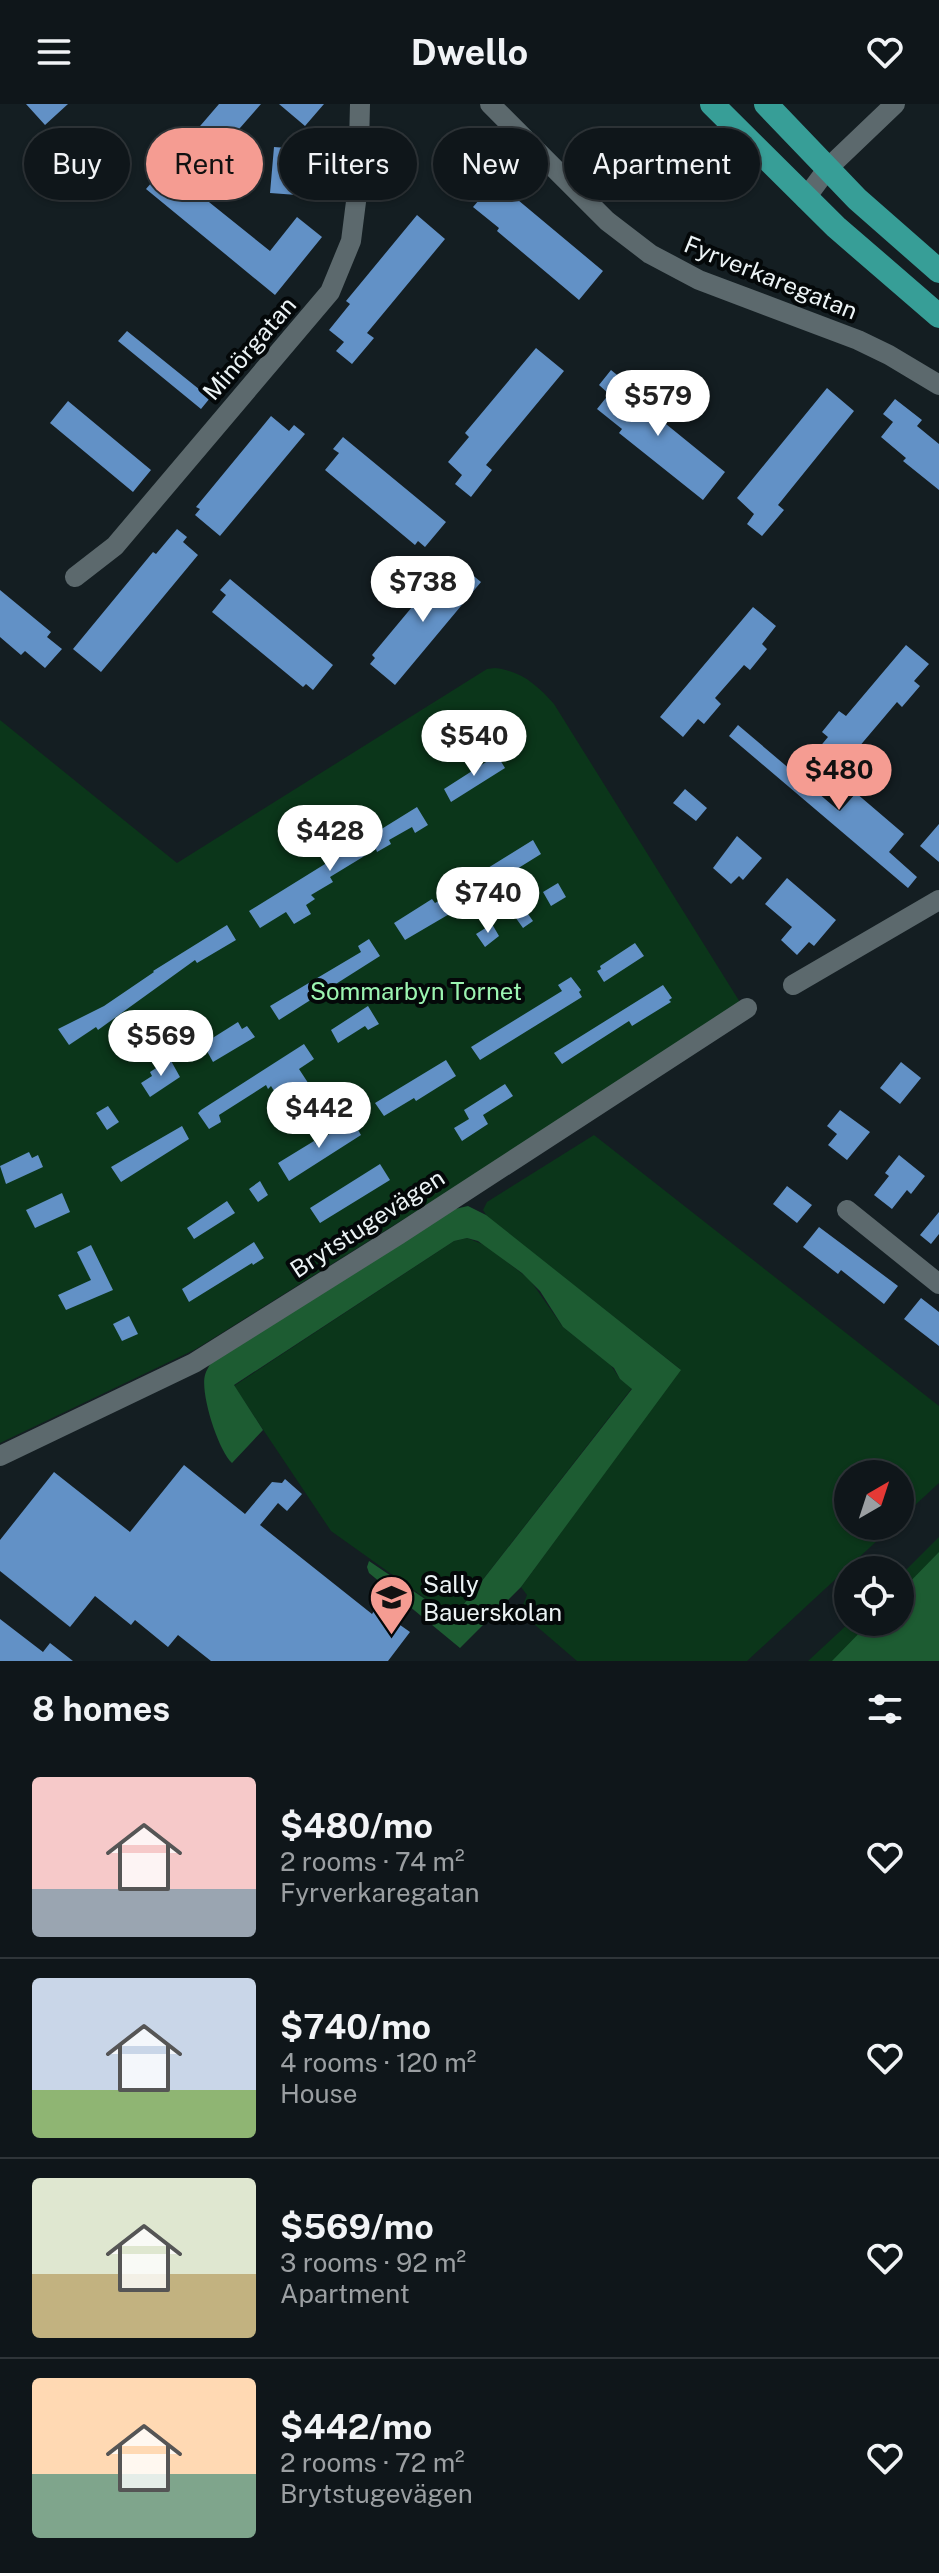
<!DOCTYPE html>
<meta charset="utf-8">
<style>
:root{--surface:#0f161a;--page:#181f23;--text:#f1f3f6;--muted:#9b9fa2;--line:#2f3539;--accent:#f59c92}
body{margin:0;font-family:"Public Sans",sans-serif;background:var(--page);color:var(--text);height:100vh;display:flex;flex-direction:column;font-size:30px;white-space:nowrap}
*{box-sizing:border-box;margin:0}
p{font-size:26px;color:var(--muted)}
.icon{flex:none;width:44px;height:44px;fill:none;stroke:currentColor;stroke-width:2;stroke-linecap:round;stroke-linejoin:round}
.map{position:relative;height:1557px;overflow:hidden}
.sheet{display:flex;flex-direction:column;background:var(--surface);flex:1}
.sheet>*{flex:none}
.hud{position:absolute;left:24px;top:24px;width:892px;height:72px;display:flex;gap:16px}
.needle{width:52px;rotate:39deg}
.tools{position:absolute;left:834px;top:1356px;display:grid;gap:16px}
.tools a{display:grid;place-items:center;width:80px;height:80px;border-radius:50%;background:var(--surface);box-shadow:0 2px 6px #0004,0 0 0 2px var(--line);font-size:40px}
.price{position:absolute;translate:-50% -68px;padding:0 18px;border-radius:28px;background:#fff;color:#222;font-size:26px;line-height:52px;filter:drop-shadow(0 2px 4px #0008)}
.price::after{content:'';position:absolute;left:50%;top:48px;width:24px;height:18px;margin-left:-12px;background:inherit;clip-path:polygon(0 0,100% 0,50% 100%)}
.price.current{background:var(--accent);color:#111}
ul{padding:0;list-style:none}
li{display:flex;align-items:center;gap:24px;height:200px;padding:0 32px}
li+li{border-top:2px solid var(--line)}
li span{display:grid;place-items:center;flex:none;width:224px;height:160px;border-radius:8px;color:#555}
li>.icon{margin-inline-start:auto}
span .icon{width:96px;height:96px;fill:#fffc;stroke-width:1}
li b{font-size:34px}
h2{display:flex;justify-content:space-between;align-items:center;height:96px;padding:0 32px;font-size:34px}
.pill{padding:0 28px;border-radius:36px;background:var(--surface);box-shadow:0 2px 6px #0004,0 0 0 2px var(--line);font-size:28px;line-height:72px}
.pill.current{background:var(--accent);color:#111}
header{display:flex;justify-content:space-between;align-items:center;height:104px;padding:0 32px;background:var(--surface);font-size:36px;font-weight:700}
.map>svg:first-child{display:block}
</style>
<header><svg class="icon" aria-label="menu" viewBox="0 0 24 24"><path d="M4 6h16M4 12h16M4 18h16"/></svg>Dwello<svg class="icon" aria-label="heart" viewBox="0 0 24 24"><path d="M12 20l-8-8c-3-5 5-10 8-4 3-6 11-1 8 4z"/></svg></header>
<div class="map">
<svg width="939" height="1557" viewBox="0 0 939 1557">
<rect width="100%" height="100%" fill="#141e22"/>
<path fill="#0b361a" d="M495,564C521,567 537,581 554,600L743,903L196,1245L0,1339V616L177,759L487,565Z
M594,1031L939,1302V1379L900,1415V1370H848V1422H893L747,1557H577L520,1508L527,1491L521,1483L680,1265L488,1114L483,1106L487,1098Z
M467,1134L487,1142L530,1176L563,1223L610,1260L620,1275L632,1284L453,1514L331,1427L234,1282L454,1137Z
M939,1433V1557H808L850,1518H900V1472Z"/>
<path fill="#1d5c32" d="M468,1102L486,1111L681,1266L521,1483L460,1544L369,1469L367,1463L369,1457L453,1514L632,1285L620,1275L614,1264L563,1223L540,1187L522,1169L478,1137L467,1134L454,1137L234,1281L263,1326L232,1359C218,1346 200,1289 205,1271C206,1267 209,1262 211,1259L455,1105Z
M939,1448V1557H832L870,1518H900V1488Z"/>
<path fill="#6291c6" d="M26,0H68L45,21Z
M219,0H261L189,82L270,147L297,113L322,133L275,191L146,85Z
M279,0H324L305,22Z
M274,43L301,45L297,91L270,89Z
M489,65L515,87L512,91L603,167L579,196L497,127L499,124L473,103L486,88L476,80Z
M417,111L445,135L367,229L374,234L352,260L336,247L344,238L329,226L350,200L346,197Z
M127,227L210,294L201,305L118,237Z
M536,244L564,267L486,361L492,366L471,393L455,380L462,371L448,358L469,333L465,329Z
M611,266L638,288L634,294L725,368L703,396L619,329L622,325L597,305L609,290L599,281Z
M827,284L854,307L778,401L784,406L762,432L747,420L754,410L737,394Z
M895,295L922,316L917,322L939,340V386L903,357L906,354L881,333L893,318L883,310Z
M68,297L151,366L133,388L50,319Z
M271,312L289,327L294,321L305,330L220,432L195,411L200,405L196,403Z
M343,333L446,418L425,443L418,437L415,441L325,366L339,349L333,345Z
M177,425L187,433L183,438L198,451L101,568L73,545L153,448L156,450Z
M447,461L465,476L470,469L481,478L395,581L370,560L375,554L372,551Z
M230,475L333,561L313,586L306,580L303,583L212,508L226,491L220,486Z
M0,486L51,528L47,533L62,545L45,564L25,547L21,551L0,533Z
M753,503L776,522L762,540L767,545L750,566L744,561L715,594L721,600L704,620L698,615L683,633L660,613Z
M906,541L929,560L914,577L920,582L902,603L897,598L836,670L813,651L828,633L822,628L839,607L846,612Z
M738,621L838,706L840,707L856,689L904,730L889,748L917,773L908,784L729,632Z
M497,651L505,664L451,698L444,685Z
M685,685L707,704L696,717L673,699Z
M417,703L428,721L415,729L412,723L389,736L391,740L377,748L376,745L330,773L333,778L311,791L315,795L306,801L311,810L294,820L286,808L260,824L249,807Z
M939,720V758L920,742Z
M737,732L762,754L743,776L739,772L731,780L713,764Z
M533,736L541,750L491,781L483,767Z
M787,774L836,816L814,842L809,838L797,851L781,836L792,823L765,800Z
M558,779L566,793L551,802L543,788Z
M467,781L475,795L405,836L394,819L432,795L435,799Z
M523,803L533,817L523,824L513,810Z
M492,820L499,832L485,843L476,830Z
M227,821L236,836L197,859L195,856L98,926L96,923L69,941L58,925L104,902L154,868L153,867Z
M369,835L380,852L279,916L270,902L361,848L358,842Z
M635,839L644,852L604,878L597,867L601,865L600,862Z
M571,873L581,886L579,888L582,893L480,956L471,943L562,887L558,881Z
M663,881L672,894L669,896L671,898L632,922L629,917L562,960L554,949Z
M368,902L379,920L368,926L365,922L338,939L331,926Z
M238,918L242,925L247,922L255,933L213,958L203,940Z
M304,940L314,955L299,965L314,988L286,1006L271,982L268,985L266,981L219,1011L221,1018L209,1025L198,1009L201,1006Z
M170,955L180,973L150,993L141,979L152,972L150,968Z
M446,956L456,972L416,997L414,994L384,1012L375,999Z
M901,958L921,974L900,1000L880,984Z
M505,980L513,992L483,1011L488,1020L462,1037L454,1024L469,1015L464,1006Z
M108,1002L119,1018L107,1026L96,1009Z
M840,1006L870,1028L847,1056L828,1041L837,1030L827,1022Z
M351,1014L361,1031L289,1077L278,1059L314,1037L316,1040Z
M182,1022L189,1035L121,1078L111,1063Z
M29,1048L32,1054L38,1051L43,1063L6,1080L0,1062Z
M899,1051L925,1072L911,1090L907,1086L892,1105L874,1091L889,1072L885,1069Z
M380,1060L390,1076L320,1119L310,1104Z
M260,1077L268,1091L258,1098L249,1085Z
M787,1082L812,1101L797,1119L773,1100Z
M62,1089L70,1108L35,1124L26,1106Z
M227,1097L235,1109L194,1135L187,1124Z
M939,1108V1130L931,1140L920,1131Z
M819,1123L898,1182L884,1200L841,1166L838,1170L803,1143Z
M254,1138L264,1154L253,1161L252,1159L189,1198L182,1185Z
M91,1141L113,1186L66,1206L58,1191L91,1176L77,1148Z
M921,1194L939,1208V1242L904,1215Z
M129,1212L138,1230L122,1237L113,1220Z
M184,1361L245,1410L272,1378L282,1379L285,1375L302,1390L287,1407L278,1399L260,1421L372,1510L376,1504L410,1528L388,1557H211L178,1531L168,1543L135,1516L131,1521L95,1492L70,1523L0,1467V1436L54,1368L130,1428Z
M0,1515L43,1548L50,1539L73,1557H0Z"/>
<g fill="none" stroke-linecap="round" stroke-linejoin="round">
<path stroke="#5c696d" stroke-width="20" d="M490,0L607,117L650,150L699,176L858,236L889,251L939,281
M805,95L828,64L895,0
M75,473L115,442L330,188L351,137L358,82L360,0
M793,881L939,796
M847,1106L939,1180
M0,1352L194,1259L398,1131L747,904"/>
<path stroke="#379e97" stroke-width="24" d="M712,0L836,123L939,212
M766,0L857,95L939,167"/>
</g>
<defs>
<symbol id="school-pin" viewBox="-11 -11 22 30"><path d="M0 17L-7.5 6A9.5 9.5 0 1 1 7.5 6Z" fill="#f59c92" stroke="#040809"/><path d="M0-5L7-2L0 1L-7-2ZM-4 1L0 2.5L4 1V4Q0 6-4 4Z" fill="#111"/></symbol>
</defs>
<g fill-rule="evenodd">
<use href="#school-pin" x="366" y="1468" width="51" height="69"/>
</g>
<g text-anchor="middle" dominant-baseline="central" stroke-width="8" stroke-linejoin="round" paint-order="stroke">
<g font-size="24" fill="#ecf3f5" stroke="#040809">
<text transform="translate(771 173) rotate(22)">Fyrverkaregatan</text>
<text transform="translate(249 244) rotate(-49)">Minörgatan</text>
<text transform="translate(367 1119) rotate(-33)">Brytstugevägen</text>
</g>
<g font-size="24" fill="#9cf4b1" stroke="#040809">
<text x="416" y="887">Sommarbyn Tornet</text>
</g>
<g font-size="24" fill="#ecf3f5" stroke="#040809" text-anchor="start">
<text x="423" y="1480">Sally<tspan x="423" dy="28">Bauerskolan</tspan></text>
</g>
</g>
</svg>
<div class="tools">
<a><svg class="needle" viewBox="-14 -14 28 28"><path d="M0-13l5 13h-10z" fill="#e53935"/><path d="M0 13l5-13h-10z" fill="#9b9fa2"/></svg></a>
<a><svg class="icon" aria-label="locate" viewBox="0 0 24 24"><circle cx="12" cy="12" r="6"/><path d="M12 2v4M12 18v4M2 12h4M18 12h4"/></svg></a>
</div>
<b class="price" style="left:658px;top:334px">$579</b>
<b class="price" style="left:423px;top:520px">$738</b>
<b class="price" style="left:474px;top:674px">$540</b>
<b class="price current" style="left:839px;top:708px">$480</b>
<b class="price" style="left:330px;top:769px">$428</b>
<b class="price" style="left:488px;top:831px">$740</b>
<b class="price" style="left:161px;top:974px">$569</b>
<b class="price" style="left:319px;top:1046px">$442</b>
<div class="hud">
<a class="pill">Buy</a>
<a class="pill current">Rent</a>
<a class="pill">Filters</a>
<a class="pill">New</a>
<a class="pill">Apartment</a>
</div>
</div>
<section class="sheet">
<h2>8 homes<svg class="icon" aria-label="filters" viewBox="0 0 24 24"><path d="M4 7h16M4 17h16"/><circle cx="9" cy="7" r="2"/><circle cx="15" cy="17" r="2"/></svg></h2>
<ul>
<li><span style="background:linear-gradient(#f6c9c9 70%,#9aa5b1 0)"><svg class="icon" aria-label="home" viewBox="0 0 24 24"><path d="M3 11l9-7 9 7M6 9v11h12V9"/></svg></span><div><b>$480/mo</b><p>2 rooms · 74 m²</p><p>Fyrverkaregatan</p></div><svg class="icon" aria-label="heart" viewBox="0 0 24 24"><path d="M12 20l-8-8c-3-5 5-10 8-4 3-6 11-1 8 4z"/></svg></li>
<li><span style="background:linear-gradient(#c9d6e8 70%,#8fb573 0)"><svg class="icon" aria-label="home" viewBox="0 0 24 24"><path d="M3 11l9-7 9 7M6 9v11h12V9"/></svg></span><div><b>$740/mo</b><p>4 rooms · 120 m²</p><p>House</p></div><svg class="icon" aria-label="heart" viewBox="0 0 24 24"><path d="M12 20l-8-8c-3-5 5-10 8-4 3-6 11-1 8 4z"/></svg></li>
<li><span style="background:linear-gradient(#dfe7d0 60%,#c2b280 0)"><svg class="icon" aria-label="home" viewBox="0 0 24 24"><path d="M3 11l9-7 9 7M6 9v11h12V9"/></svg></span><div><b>$569/mo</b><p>3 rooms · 92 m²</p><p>Apartment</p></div><svg class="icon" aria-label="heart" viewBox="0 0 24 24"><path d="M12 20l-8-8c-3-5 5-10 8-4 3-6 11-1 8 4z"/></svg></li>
<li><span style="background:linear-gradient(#ffd9b3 60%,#7fa58c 0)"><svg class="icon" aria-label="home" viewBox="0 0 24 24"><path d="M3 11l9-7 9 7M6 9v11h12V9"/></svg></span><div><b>$442/mo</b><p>2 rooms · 72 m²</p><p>Brytstugevägen</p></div><svg class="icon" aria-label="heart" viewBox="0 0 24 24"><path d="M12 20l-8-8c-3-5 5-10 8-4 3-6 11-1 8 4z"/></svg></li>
</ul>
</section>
